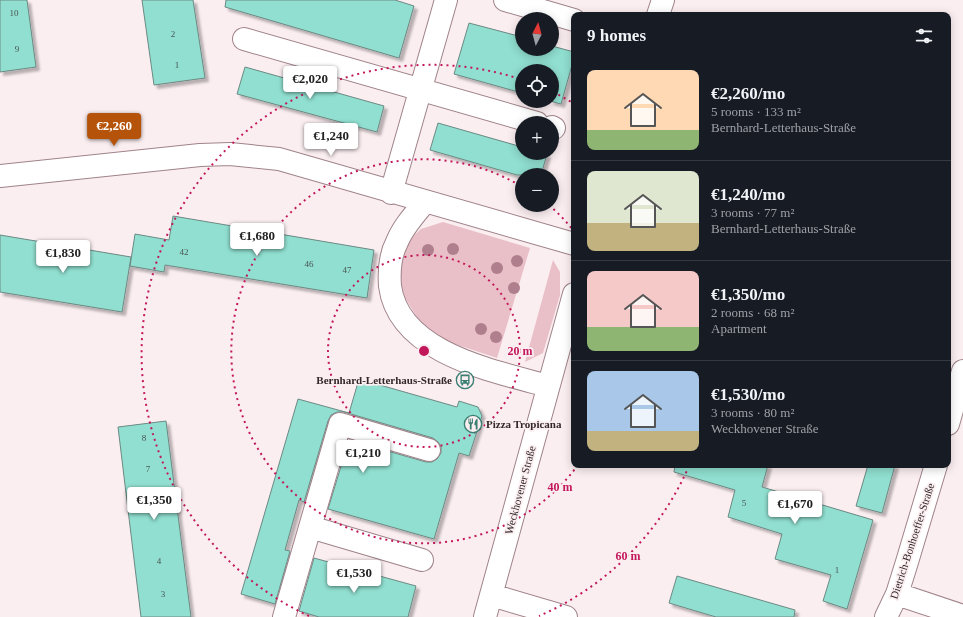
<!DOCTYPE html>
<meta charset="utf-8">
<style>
:root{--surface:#171b24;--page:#242831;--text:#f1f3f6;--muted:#9ea1a6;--line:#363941;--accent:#b45309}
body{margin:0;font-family:Georgia,serif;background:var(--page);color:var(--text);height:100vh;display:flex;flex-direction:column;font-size:15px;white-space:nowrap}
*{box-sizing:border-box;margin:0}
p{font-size:13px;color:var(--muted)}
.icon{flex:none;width:22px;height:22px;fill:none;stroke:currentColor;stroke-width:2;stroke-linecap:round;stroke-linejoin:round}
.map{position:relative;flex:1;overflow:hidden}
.panel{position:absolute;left:571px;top:12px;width:380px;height:456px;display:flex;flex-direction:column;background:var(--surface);border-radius:8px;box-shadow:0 2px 10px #0003}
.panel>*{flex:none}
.needle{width:26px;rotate:6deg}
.controls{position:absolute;left:515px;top:12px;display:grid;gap:8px}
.controls a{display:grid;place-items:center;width:44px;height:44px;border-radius:50%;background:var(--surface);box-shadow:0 2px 10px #0003;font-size:20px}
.price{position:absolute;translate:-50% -34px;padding:0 9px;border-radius:4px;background:#fff;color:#222;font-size:13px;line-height:26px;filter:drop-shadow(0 1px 2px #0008)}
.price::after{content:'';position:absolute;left:50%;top:24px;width:12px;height:9px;margin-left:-6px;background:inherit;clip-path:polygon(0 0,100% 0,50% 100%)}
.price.on{background:var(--accent);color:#fff}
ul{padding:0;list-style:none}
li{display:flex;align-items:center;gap:12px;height:100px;padding:0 16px}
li+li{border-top:1px solid var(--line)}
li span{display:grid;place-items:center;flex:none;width:112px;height:80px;border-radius:8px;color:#555}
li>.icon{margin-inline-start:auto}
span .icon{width:48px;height:48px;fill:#fffc;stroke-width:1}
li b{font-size:17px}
h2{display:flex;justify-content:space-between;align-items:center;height:48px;padding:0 16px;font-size:17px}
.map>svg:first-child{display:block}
</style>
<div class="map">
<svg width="963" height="617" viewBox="0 0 963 617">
<defs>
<filter id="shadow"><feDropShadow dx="3.5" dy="3.5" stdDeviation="1" flood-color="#0004"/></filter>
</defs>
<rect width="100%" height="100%" fill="#fbeef1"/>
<path fill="#e9bfc8" d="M443,222L530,248L497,358L443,340L420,322L405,298L398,275L406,243L421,229Z
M553,260L560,272V295L543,353L525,362Z"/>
<path fill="#90dfd0" stroke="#6c8983" filter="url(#shadow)" d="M0,0H27L36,67L0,72Z
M142,0H193L205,78L154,85Z
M226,0H395L414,6L399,58L225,7Z
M469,23L522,37V49H552V46L574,52V58L561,104L550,101H552V71H522V93L454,74Z
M245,67L384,106L377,132L237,94Z
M438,123L522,147V153L547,154L541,175H517L430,150Z
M173,216L374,250L367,298L165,265L164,272L130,266L135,234L169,240Z
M0,235L131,257L122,312L0,292Z
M359,379L457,407L459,401L478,407L482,416L469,456L459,453L434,539L328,509L349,440L426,462H432L437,459L441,453V447L438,442L433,438L344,412H337L331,415L328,421L304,502L299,500L285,550L290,551L275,604L241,594L298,399L349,413Z
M166,421L191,617H141L118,427Z
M675,465H768L762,487L873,520L847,609L823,601L831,575L775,559L782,534L728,517L735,490L674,472Z
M868,465H895L882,513L856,506Z
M314,558L416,586L408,617H319L299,611Z
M677,576L795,610L794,617H716L669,603Z"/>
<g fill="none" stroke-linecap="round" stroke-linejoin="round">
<defs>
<path id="minor" d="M505,0L574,20
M658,15L663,0
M244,39L537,123
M552,127L554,128
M0,176L200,155L230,154L279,159L574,244
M391,193L446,0
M425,202C415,214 403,227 397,242C390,255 389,272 390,286C399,354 495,371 548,386
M948,424L963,371
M310,527L422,560
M897,594L963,616
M491,595L566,617
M284,617L340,424L429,450
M485,617L574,294
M886,617L897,594L907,562L936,465"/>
</defs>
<use href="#minor" stroke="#9f8389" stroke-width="24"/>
<use href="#minor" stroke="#fff" stroke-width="22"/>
</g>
<g fill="#b07f8e">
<circle cx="453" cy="249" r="6"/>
<circle cx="428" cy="250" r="6"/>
<circle cx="517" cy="261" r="6"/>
<circle cx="497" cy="268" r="6"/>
<circle cx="514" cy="288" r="6"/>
<circle cx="481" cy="329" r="6"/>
<circle cx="496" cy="337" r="6"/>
</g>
<g fill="none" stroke="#c2185b" stroke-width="2" stroke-dasharray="2 4">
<circle cx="424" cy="351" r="96"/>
<path d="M578 465A192 192 0 1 1 521 186M549 205A192 192 0 0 1 573 230"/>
<path d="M689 466A289 289 0 0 1 539 616M309 616A289 289 0 0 1 520 79M553 92A289 289 0 0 1 573 103"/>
</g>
<defs>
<symbol id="bus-ring" viewBox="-11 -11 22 22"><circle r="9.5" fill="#fbeef1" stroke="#3a7e72" stroke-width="1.5"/><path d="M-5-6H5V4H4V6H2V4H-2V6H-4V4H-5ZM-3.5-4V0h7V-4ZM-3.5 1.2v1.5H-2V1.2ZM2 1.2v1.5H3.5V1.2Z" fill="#3a7e72"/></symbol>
<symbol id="restaurant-ring" viewBox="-11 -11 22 22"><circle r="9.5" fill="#fbeef1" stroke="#3a7e72" stroke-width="1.5"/><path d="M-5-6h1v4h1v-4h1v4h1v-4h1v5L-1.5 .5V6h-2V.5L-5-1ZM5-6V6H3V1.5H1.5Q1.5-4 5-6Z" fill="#3a7e72"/></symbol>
</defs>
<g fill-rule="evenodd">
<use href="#bus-ring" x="455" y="370" width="20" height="20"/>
<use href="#restaurant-ring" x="463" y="414" width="20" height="20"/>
</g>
<g text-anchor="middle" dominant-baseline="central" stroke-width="3.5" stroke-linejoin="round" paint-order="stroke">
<g font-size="9" fill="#4a5553">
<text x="14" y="13">10</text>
<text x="173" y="34">2</text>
<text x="17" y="49">9</text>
<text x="177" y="65">1</text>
<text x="184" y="252">42</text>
<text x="309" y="264">46</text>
<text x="347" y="270">47</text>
<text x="144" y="438">8</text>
<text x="148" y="469">7</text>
<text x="744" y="503">5</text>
<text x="159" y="561">4</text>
<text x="837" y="570">1</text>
<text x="163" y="594">3</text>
</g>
<g font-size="11" font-weight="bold" fill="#322729" stroke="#fbeef1" text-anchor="end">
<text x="452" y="380">Bernhard-Letterhaus-Straße</text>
<text x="486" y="424" text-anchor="start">Pizza Tropicana</text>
</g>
<g font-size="11" fill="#322729" stroke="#fbeef1">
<text transform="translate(520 490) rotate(-75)">Weckhovener Straße</text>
<text transform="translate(912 541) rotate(-72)">Dietrich-Bonhoeffer-Straße</text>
</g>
</g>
<circle cx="424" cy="351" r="6" fill="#c2185b" stroke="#fbeef1" stroke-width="2"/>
<g font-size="12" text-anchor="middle" font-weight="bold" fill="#c2185b" stroke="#fbeef1" stroke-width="3.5" stroke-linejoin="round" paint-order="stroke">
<text x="520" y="355">20 m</text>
<text x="560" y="491">40 m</text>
<text x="628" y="560">60 m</text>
</g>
</svg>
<div class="controls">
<a><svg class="needle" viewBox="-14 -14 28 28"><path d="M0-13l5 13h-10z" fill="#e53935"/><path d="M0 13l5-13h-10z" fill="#9ea1a6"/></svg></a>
<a><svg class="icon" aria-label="locate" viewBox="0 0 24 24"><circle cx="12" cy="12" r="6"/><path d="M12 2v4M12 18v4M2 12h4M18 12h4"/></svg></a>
<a>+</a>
<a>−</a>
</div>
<b class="price" style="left:310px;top:100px">€2,020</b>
<b class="price on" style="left:114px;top:147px">€2,260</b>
<b class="price" style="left:331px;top:157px">€1,240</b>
<b class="price" style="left:257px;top:257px">€1,680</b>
<b class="price" style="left:63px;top:274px">€1,830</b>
<b class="price" style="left:363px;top:474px">€1,210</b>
<b class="price" style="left:154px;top:521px">€1,350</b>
<b class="price" style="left:795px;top:525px">€1,670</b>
<b class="price" style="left:354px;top:594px">€1,530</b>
<section class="panel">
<h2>9 homes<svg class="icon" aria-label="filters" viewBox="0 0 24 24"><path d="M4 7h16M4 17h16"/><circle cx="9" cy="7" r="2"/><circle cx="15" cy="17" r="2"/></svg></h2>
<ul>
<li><span style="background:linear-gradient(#ffd9b3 75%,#8fb573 0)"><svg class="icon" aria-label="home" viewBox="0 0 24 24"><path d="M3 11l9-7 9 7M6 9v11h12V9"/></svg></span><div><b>€2,260/mo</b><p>5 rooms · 133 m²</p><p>Bernhard-Letterhaus-Straße</p></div></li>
<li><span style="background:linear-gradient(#dfe7d0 65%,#c2b280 0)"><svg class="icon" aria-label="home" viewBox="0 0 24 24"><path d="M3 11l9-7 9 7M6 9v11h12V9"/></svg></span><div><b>€1,240/mo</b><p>3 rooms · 77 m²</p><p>Bernhard-Letterhaus-Straße</p></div></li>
<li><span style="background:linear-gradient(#f6c9c9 70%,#8fb573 0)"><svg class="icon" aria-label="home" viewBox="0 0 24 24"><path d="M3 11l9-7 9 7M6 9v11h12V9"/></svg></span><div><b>€1,350/mo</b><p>2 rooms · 68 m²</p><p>Apartment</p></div></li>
<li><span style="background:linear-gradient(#a9c7e8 75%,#c2b280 0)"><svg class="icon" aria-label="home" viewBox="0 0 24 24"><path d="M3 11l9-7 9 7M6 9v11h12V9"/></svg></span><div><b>€1,530/mo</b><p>3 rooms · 80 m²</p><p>Weckhovener Straße</p></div></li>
</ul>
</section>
</div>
